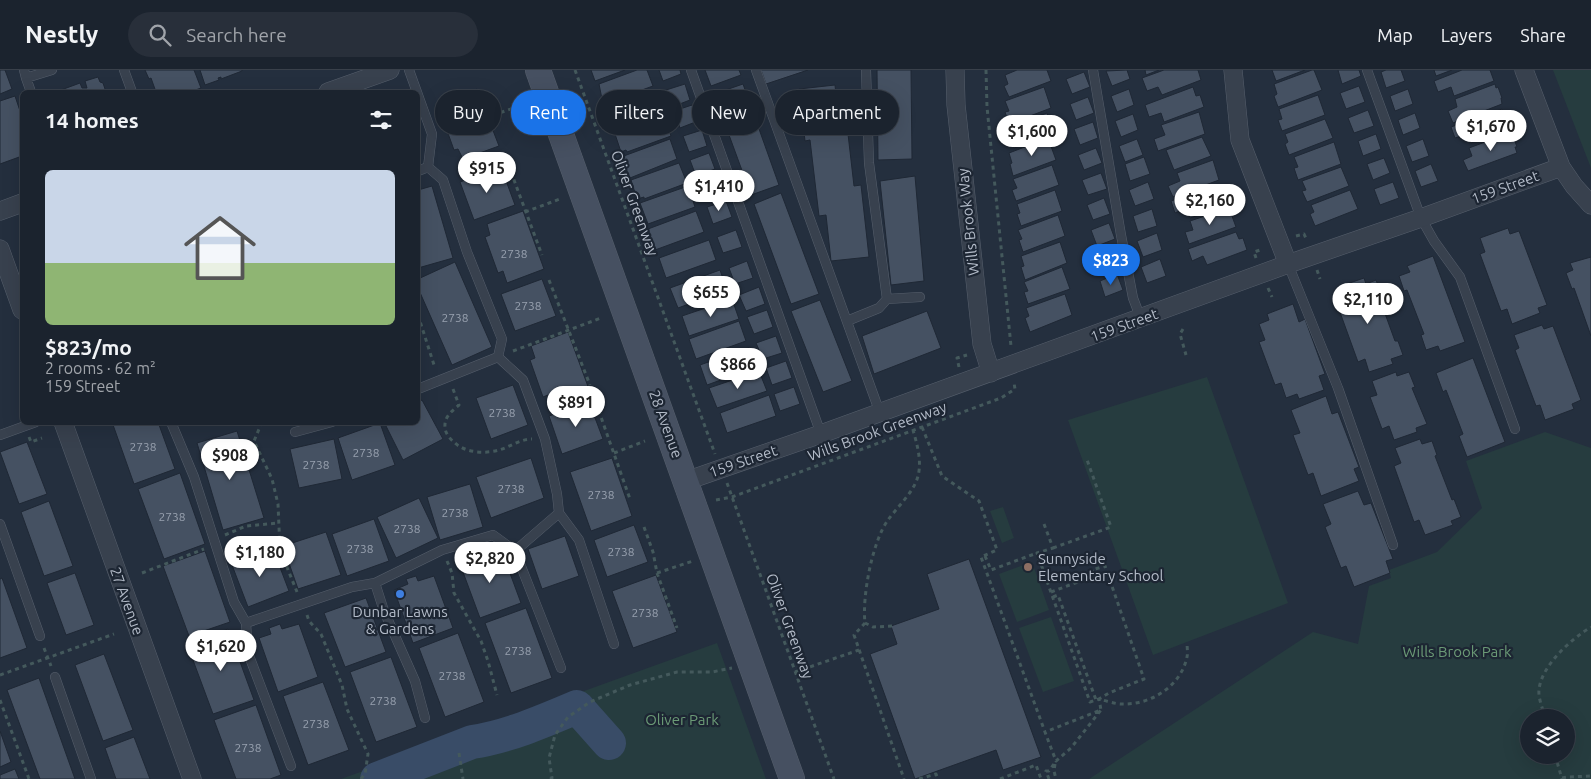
<!DOCTYPE html>
<meta charset="utf-8">
<style>
:root{--surface:#1b232e;--page:#282f3a;--text:#f1f3f6;--muted:#a0a4aa;--line:#39404a;--accent:#1a73e8}
body{margin:0;font-family:Ubuntu,sans-serif;background:var(--page);color:var(--text);height:100vh;display:flex;flex-direction:column;font-size:19px;white-space:nowrap}
*{box-sizing:border-box;margin:0}
p{font-size:16px;color:var(--muted)}
.icon{flex:none;width:28px;height:28px;fill:none;stroke:currentColor;stroke-width:2;stroke-linecap:round;stroke-linejoin:round}
.map{position:relative;flex:1;overflow:hidden}
.side{position:absolute;left:20px;top:20px;width:400px;height:335px;display:flex;flex-direction:column;background:var(--surface);border-radius:8px;box-shadow:0 5px 20px #0002,0 0 0 1px var(--line)}
.side>*{flex:none}
.banner{position:absolute;left:435px;top:20px;width:475px;height:45px;display:flex;gap:10px}
.tools{position:absolute;left:1520px;top:639px;display:grid;gap:10px}
.tools a{display:grid;place-items:center;width:55px;height:55px;border-radius:50%;background:var(--surface);box-shadow:0 5px 20px #0002,0 0 0 1px var(--line);font-size:25px}
.price{position:absolute;translate:-50% -42px;padding:0 11px;border-radius:18px;background:#fff;color:#222;font-size:16px;line-height:32px;filter:drop-shadow(0 1px 2px #0008)}
.price::after{content:'';position:absolute;left:50%;top:30px;width:15px;height:11px;margin-left:-8px;background:inherit;clip-path:polygon(0 0,100% 0,50% 100%)}
.price.on{background:var(--accent);color:#fff}
ul{padding:0;list-style:none}
li{display:grid;align-content:center;gap:10px;height:265px;padding:0 25px}
li span{display:grid;place-items:center;height:155px;border-radius:8px;color:#555}
li>.icon{margin-inline-start:auto}
span .icon{width:90px;height:90px;fill:#fffc;stroke-width:1}
li b{font-size:21px}
h2{display:flex;justify-content:space-between;align-items:center;height:60px;padding:0 25px;font-size:21px}
.pill{padding:0 18px;border-radius:22px;background:var(--surface);box-shadow:0 5px 20px #0002,0 0 0 1px var(--line);font-size:18px;line-height:45px}
.pill.on{background:var(--accent);color:#fff}
header{display:flex;align-items:center;gap:30px;box-sizing:border-box;height:70px;padding:0 25px;background:var(--surface);border-bottom:1px solid var(--line)}
header strong{font-size:24px}
nav{display:flex;gap:28px;margin-inline-start:auto;font-size:18px}
.search{width:350px;height:45px;background:var(--page);display:flex;align-items:center;gap:12px;box-sizing:border-box;padding:0 18px;border-radius:28px;color:var(--muted);font-size:19px}
.map>svg:first-child{display:block}
</style>
<header>
<strong>Nestly</strong>
<div class="search"><svg class="icon" aria-label="search" viewBox="0 0 24 24"><circle cx="10" cy="10" r="6"/><path d="M15 15l6 6"/></svg>Search here</div>
<nav><a>Map</a><a>Layers</a><a>Share</a></nav>
</header>
<div class="map">
<svg width="1591" height="709" viewBox="0 0 1591 709">
<rect width="100%" height="100%" fill="#242f3e"/>
<path fill="#263c3f" fill-rule="evenodd" d="M1553,0H1591V99V98Z
M1207,307L1288,533L1153,585L1068,350Z
M1545,362L1591,378V709H1089L1313,562L1358,574L1369,516L1391,508L1389,500L1437,482L1482,438L1466,391ZM1529,648H1566V685H1529Z
M1003,437L1014,468L1002,473L990,441Z
M1032,492L1049,540L1017,552L999,504Z
M1051,547L1074,611L1043,622L1019,558Z
M717,573L766,709H341Z"/>
<g fill="none" stroke-linecap="round" stroke-linejoin="round">
<path stroke="#394c67" stroke-width="34" d="M377,709L472,672C507,667 544,651 577,637L609,673"/>
</g>
<path fill="#455162" stroke="#1f2835" d="M0,0H5L12,19L0,24Z
M145,0H194L201,18L190,22H156L151,8L149,9Z
M200,0H242V1L221,9V7L218,8L219,10L205,15Z
M591,0H625L595,11Z
M637,0H647L653,16L603,34L599,14Z
M659,0H680L681,4L663,11Z
M705,0H739L741,5L711,16Z
M761,0H808L766,14Z
M877,0H911L912,89L878,90Z
M1017,0H1047L1051,11L1009,27L1004,16L1008,14L1005,5Z
M1127,0L1130,9L1112,16L1106,1Z
M1145,0H1159L1146,5Z
M1164,0H1198L1201,10L1162,25L1158,17L1147,21L1142,8Z
M1272,0H1305L1276,11Z
M1312,0H1314L1322,20L1278,37L1274,26L1277,24L1274,14Z
M1338,0H1359L1361,6L1342,14Z
M1386,0H1401L1405,11L1386,18L1381,2Z
M1434,0H1452L1436,6Z
M1462,0H1490L1494,11L1454,26L1451,17L1438,22L1434,11Z
M1084,2L1090,17L1072,24L1066,9Z
M98,7L100,12L103,13L106,22H62L61,20L80,13L82,18H87L85,11Z
M685,14L690,30L672,37L666,20Z
M743,14L779,115L751,125L714,24Z
M1495,14L1496,18L1498,17L1502,28H1501L1502,34L1453,53L1448,41L1457,37L1455,29Z
M835,15L840,65L848,64L854,116L861,115L869,187L831,191L826,145L819,146L810,70L805,71L799,19Z
M1359,16L1365,32L1346,39L1340,23Z
M1044,17L1051,38L1009,54L1005,42L1009,41L1005,31Z
M1193,17L1196,26L1200,25L1204,37L1164,52L1161,43L1149,47L1145,35Z
M477,19L499,76L463,89L458,79L454,80L441,44L446,42L442,32Z
M1129,19L1134,35L1117,42L1111,26Z
M1408,19L1413,34L1395,41L1390,26Z
M654,20L661,40L615,58L609,43L608,44L606,38Z
M1318,25L1325,45L1282,61L1278,50L1282,49L1279,39Z
M15,26L22,47V86L0,94V31Z
M1088,27L1094,43L1076,50L1070,34Z
M692,35L698,51L680,58L674,41Z
M1502,39L1505,47L1507,46L1511,58L1471,73L1468,64L1455,68L1451,57Z
M1368,40L1374,56L1354,63L1348,48Z
M1199,42L1205,64L1158,81L1154,69L1165,65L1161,55Z
M1047,43L1054,64L1014,78L1009,68L1013,66L1009,57Z
M1415,43L1420,58L1403,65L1398,50Z
M1133,44L1138,60L1121,67L1115,51Z
M663,45L671,66L627,82L626,80L621,82L614,61Z
M1325,49L1333,68L1289,85L1285,74L1288,72L1285,64Z
M1093,52L1098,68L1080,75L1074,59Z
M702,60L707,76L689,82L683,66Z
M1509,63L1510,67L1513,66L1517,77H1515L1517,83L1468,101L1463,90L1472,86L1469,78Z
M1376,64L1381,79L1363,86L1358,71Z
M1202,67L1211,86L1174,100L1166,80Z
M1048,68L1056,90L1013,106L1010,94L1012,93L1009,83Z
M670,69L677,89L630,108L621,87Z
M1137,69L1143,85L1125,92L1119,76Z
M1423,69L1429,86L1412,92L1406,76Z
M1334,72L1341,94L1298,110L1294,98L1298,97L1294,87Z
M1096,78L1102,93L1084,100L1078,85Z
M709,83L715,99L696,106L690,90Z
M1144,87L1150,104L1130,111L1125,94Z
M1384,88L1390,103L1373,110L1367,94Z
M1213,90L1219,110L1173,127L1168,116L1180,111L1177,103Z
M679,93L687,113L644,129V127L637,129L631,110Z
M1431,94L1438,111L1421,117L1415,101Z
M1052,95L1059,115L1016,131L1012,120L1017,118L1013,109Z
M501,97L515,135L474,150L460,112Z
M1341,97L1349,116L1307,132L1302,121L1306,120L1302,111Z
M1101,103L1107,119L1088,125L1082,110Z
M915,106L924,211L891,215L880,111Z
M719,107L724,123L706,130L700,113Z
M1148,112L1154,129L1135,136L1129,120Z
M1393,112L1399,128L1380,135L1374,119Z
M1218,115L1221,123L1224,122L1228,135L1190,148L1186,138L1175,143L1171,131Z
M432,116L453,188L418,198V120Z
M688,116L695,137L648,154L640,133Z
M1055,120L1062,141L1021,156L1017,144L1020,143L1017,134Z
M1350,120L1358,139L1315,156L1310,144L1314,142L1311,135Z
M781,123L819,224L791,234L754,134Z
M1104,128L1110,144L1093,150L1087,135Z
M726,131L732,147L713,154L707,137Z
M1229,138L1236,157L1189,174L1185,162L1193,160L1190,151Z
M1152,139L1157,156L1138,162L1133,146Z
M523,141L544,199L507,213L503,201L498,203L485,167L490,165L487,154Z
M696,141L704,162L655,180L648,159Z
M1058,145L1065,166L1023,182L1019,170L1022,169L1018,160Z
M1109,153L1115,169L1097,176L1091,160Z
M1508,158L1510,164L1519,161L1547,235L1538,238L1540,243L1512,254L1507,239L1501,241L1480,184L1485,182L1480,168Z
M736,160L742,177L723,183L717,167Z
M1236,162L1239,169L1243,168L1247,180L1207,195L1203,186L1192,191L1188,179Z
M1157,163L1162,180L1143,187L1137,171Z
M709,170L716,190L666,208L659,188Z
M1060,172L1067,193L1025,210L1021,197L1024,196L1021,186Z
M1114,179L1119,195L1101,201L1096,185Z
M1433,186L1465,272L1440,281L1438,276L1426,280L1421,265L1424,264L1407,220L1404,221L1399,206L1410,202L1407,196Z
M1591,187V266L1574,218L1572,219L1566,203L1573,200L1570,193Z
M1160,189L1166,206L1147,213L1141,197Z
M747,191L753,208L735,214L729,198Z
M455,192L492,277L452,295L418,218V209Z
M1062,197L1070,219L1028,234L1024,222L1028,221L1024,212Z
M720,200L727,220L678,238L670,218Z
M1117,204L1123,220L1105,227L1100,211Z
M1364,208L1366,214L1376,210L1382,226L1379,227L1395,271H1398L1403,285L1391,289L1393,294L1369,302L1365,289L1358,292L1337,234L1344,231L1338,217Z
M542,209L556,246L515,261L501,224Z
M759,217L765,234L746,241L739,225Z
M1065,224L1072,245L1030,262L1025,248L1029,246L1026,238Z
M732,229L739,249L689,266L682,246Z
M820,230L852,311L823,322L791,241Z
M1293,234L1299,252L1305,249L1325,304L1319,306L1324,320L1299,329L1297,324L1286,328L1281,313L1275,315L1259,272L1265,270L1259,254L1269,250L1267,244Z
M767,240L773,257L754,264L747,247Z
M927,241L941,278L874,304L862,266Z
M739,251L746,271L696,289L689,269Z
M1542,255L1544,259L1553,256L1581,330L1572,334L1574,339L1545,350L1540,335L1536,336L1515,280L1519,278L1514,265Z
M568,262L590,322L552,336L548,325L543,327L530,290L535,288L531,276Z
M776,266L782,283L763,289L756,273Z
M750,277L757,297L707,315L700,295Z
M1473,288L1505,372L1467,387L1459,366L1463,364L1446,320L1443,322L1436,303Z
M786,291L792,308L772,315L766,298Z
M759,301L767,321L717,338L709,318Z
M1396,302L1397,306L1409,302L1415,317L1412,318L1427,354L1416,358L1417,362L1394,370L1389,356L1382,359L1370,327L1377,325L1372,311Z
M513,315L528,355L491,369L476,328Z
M794,317L800,334L780,341L774,324Z
M769,325L776,346L727,363L720,343Z
M1326,326L1332,344L1338,342L1359,397L1354,399L1359,411L1321,426L1313,403L1308,405L1293,365L1300,363L1291,340Z
M422,330L443,369L403,390L384,352H418V332Z
M589,332L603,369L562,384L549,346Z
M112,352H158L175,399L134,414Z
M380,353L395,395L352,410L338,368Z
M237,361L264,448L223,460L197,373Z
M334,369L342,409L299,418L290,379Z
M1420,369L1422,374L1432,371L1437,385L1435,386L1452,430L1454,429L1461,447L1451,451L1453,455L1425,465L1419,450L1414,452L1394,396L1401,393L1395,378Z
M27,372L47,424L19,434L0,382Z
M531,388L544,428L491,448L476,407Z
M612,388L632,446L591,461L570,402Z
M180,403L205,474L164,489L138,419Z
M470,414L483,457L440,470L427,427Z
M1358,421L1364,435L1371,433L1393,489L1386,491L1390,503L1354,517L1346,496L1341,498L1325,457L1331,454L1323,434Z
M419,428L438,468L396,488L377,447Z
M49,431L73,496L44,506L21,442Z
M374,449L389,491L347,506L332,464Z
M634,455L648,492L607,507L594,470Z
M326,462L341,505L298,519L283,476Z
M565,466L579,506L542,519L528,479Z
M273,479L289,521L248,537L232,495Z
M501,479L521,533L480,548L460,494Z
M205,481L230,552L189,566L163,496Z
M969,489L1041,687L1003,700L996,680L915,709L870,584L897,574L891,556L939,539L927,504Z
M75,503L94,555L66,565L47,513Z
M656,505L677,562L633,578L612,521Z
M416,506L418,511L434,506L453,558L413,573L394,520L408,514L406,509Z
M2,508L27,578L0,588V509Z
M366,528L386,582L345,597L324,543Z
M526,538L552,608L511,623L485,553Z
M280,554L282,559L299,554L318,607L278,622L259,568L271,564L269,558Z
M228,559L254,630L213,644L187,574Z
M458,563L484,632L445,647L419,578Z
M104,584L133,660L103,671L75,595Z
M391,587L417,657L376,672L350,602Z
M39,608L75,709H40L7,620Z
M323,612L349,680L308,695L283,626Z
M256,635L281,705L270,709H236L214,650Z
M0,661L11,692L0,697Z
M134,667L150,709H116L105,678Z
M15,699L19,709H0V705Z"/>
<g fill="none" stroke-linecap="round" stroke-linejoin="round">
<defs>
<path id="lane" d="M24,0L26,8L52,0
M124,0L132,22
M409,0L432,64L428,97L443,110L467,182L502,269L498,287L523,310L545,369L557,424L559,443L579,470L614,574
M691,0L821,364
M756,0L880,343
M866,0L869,93L887,229
M1093,0L1121,165L1133,228L1141,249
M1367,0L1421,148L1434,171L1460,207L1515,359
M26,8L31,22
M418,101L428,97
M1288,194L1338,318L1393,475
M847,251L879,238L887,229L920,227
M418,319L498,287
M171,352L194,407L234,532L246,553L248,583L291,696
M295,362L332,352
M0,365L36,352
M0,454L40,566
M515,481L561,598
M375,513L384,541L415,611L425,648
M246,553L352,517L375,513L442,480L493,465L515,481L559,443
M55,607L91,709"/>
<path id="street" d="M955,0L956,35L982,274L991,303
M1233,0L1240,70L1288,194
M1524,0L1561,97L1574,116L1591,135
M328,22L390,0
M0,141L22,133
M0,179L22,240
M63,352L192,709
M686,411L821,364L1288,194L1421,148L1561,97"/>
<path id="secondary" d="M538,0L792,709"/>
</defs>
<use href="#lane" stroke="#565f6c" stroke-width="10"/>
<use href="#street" stroke="#565f6c" stroke-width="19"/>
<use href="#secondary" stroke="#565f6c" stroke-width="26"/>
<path stroke="#44595c" stroke-width="3" stroke-dasharray="4 4" stroke-linecap="butt" d="M575,0L715,384
M986,0L987,37L1011,276
M487,30L498,60
M493,45L526,34
M511,102L542,185
M525,142L560,129
M1296,166L1304,164L1307,171
M1256,188L1254,182L1263,179
M1317,200L1320,209
M549,210L590,315
M1268,218L1272,227
M418,245L435,298
M1183,259L1180,264L1186,285
M513,281L601,248
M959,297L957,288L967,285
M453,319L459,335C452,341 444,347 445,357C445,363 450,369 455,373C466,383 485,384 499,380C510,377 520,369 532,369
M596,333L630,429
M262,352L254,371L272,409L278,434L280,480L297,522
M922,357L942,406L979,431L997,480L981,487L1045,662
M29,367L31,372L42,368
M614,383L645,371
M727,413L834,709
M716,430L732,427L1001,328L1015,319L1014,313
M1044,454L1053,478L1037,483L1090,632L1099,629L1101,640L1045,662L1056,691L1071,678L1101,640
M644,457L653,482L657,503L677,558
M225,465L246,456L279,453
M1053,478L1111,457L1086,387
M985,486L991,500L1037,483
M447,491L452,503L454,523L481,571L488,591L497,625
M142,503L204,479
M657,503L693,491
M1051,522L1094,506L1092,500L1105,496L1144,609L1109,623L1099,629C1106,631 1115,634 1122,634C1151,635 1181,616 1187,587C1188,583 1187,577 1187,572
M1053,527L1058,525L1096,630
M307,545L309,551L321,564L342,615L347,639L368,684L365,704L361,709
M865,553L854,565L904,709
M892,556L873,557L865,553C862,527 872,472 888,450C898,436 914,422 918,406C922,391 917,374 913,360
M44,578L51,596
M795,602L859,580
M0,605L114,564
M0,630L29,709
M1545,648C1543,639 1538,628 1539,620C1541,596 1571,569 1591,557
M459,683L463,709
M1555,685L1562,709
M1055,694L1054,701L1056,709
M1562,708L1568,707L1591,706
M550,709L552,708L549,688L555,665L568,647L590,632L630,615L677,602H712L732,598
M919,709L936,704L938,709
M1000,709L1036,695L1041,709
M1049,709L1046,701H1049L1056,691"/>
<use href="#lane" stroke="#38414e" stroke-width="9"/>
<use href="#street" stroke="#38414e" stroke-width="18"/>
<use href="#secondary" stroke="#465061" stroke-width="25"/>
</g>
<circle fill="#8d6e63" stroke="#1d2633" stroke-width="2" cx="1028" cy="497" r="5"/>
<circle fill="#3f7fe0" stroke="#1d2633" stroke-width="2" cx="400" cy="524" r="5"/>
<g text-anchor="middle" dominant-baseline="central" stroke-width="4.5" stroke-linejoin="round" paint-order="stroke">
<g font-size="12" fill="#98a1af">
<text x="514" y="183">2738</text>
<text x="528" y="235">2738</text>
<text x="455" y="247">2738</text>
<text x="502" y="342">2738</text>
<text x="143" y="376">2738</text>
<text x="366" y="382">2738</text>
<text x="316" y="394">2738</text>
<text x="511" y="418">2738</text>
<text x="601" y="424">2738</text>
<text x="455" y="442">2738</text>
<text x="172" y="446">2738</text>
<text x="407" y="458">2738</text>
<text x="360" y="478">2738</text>
<text x="621" y="481">2738</text>
<text x="645" y="542">2738</text>
<text x="518" y="580">2738</text>
<text x="452" y="605">2738</text>
<text x="383" y="630">2738</text>
<text x="316" y="653">2738</text>
<text x="248" y="677">2738</text>
</g>
<g font-size="15" fill="#b4bcc9" stroke="#1d2633">
<text transform="translate(1505 117) rotate(-20)">159 Street</text>
<text transform="translate(635 133) rotate(70)">Oliver Greenway</text>
<text transform="translate(968 152) rotate(-96)">Wills Brook Way</text>
<text transform="translate(1124 255) rotate(-20)">159 Street</text>
<text transform="translate(666 354) rotate(70)">28 Avenue</text>
<text transform="translate(877 361) rotate(-20)">Wills Brook Greenway</text>
<text transform="translate(743 391) rotate(-19)">159 Street</text>
<text transform="translate(127 531) rotate(70)">27 Avenue</text>
<text transform="translate(790 556) rotate(70)">Oliver Greenway</text>
</g>
<g font-size="15" fill="#b4bcc9" stroke="#1d2633" text-anchor="start">
<text x="1038" y="488">Sunnyside<tspan x="1038" dy="17">Elementary School</tspan></text>
<text x="400" y="541" text-anchor="middle">Dunbar Lawns<tspan x="400" dy="17">&amp; Gardens</tspan></text>
</g>
<g font-size="15" fill="#6b9a76" stroke="#1d2633">
<text x="1457" y="581">Wills Brook Park</text>
<text x="682" y="649">Oliver Park</text>
</g>
</g>
</svg>
<div class="tools">
<a><svg class="icon" aria-label="layers" viewBox="0 0 24 24"><path d="M12 4l9 5-9 5-9-5zM3 14l9 5 9-5"/></svg></a>
</div>
<b class="price" style="left:1491px;top:82px">$1,670</b>
<b class="price" style="left:1032px;top:87px">$1,600</b>
<b class="price" style="left:487px;top:124px">$915</b>
<b class="price" style="left:719px;top:142px">$1,410</b>
<b class="price" style="left:1210px;top:156px">$2,160</b>
<b class="price on" style="left:1111px;top:216px">$823</b>
<b class="price" style="left:711px;top:248px">$655</b>
<b class="price" style="left:1368px;top:255px">$2,110</b>
<b class="price" style="left:738px;top:320px">$866</b>
<b class="price" style="left:576px;top:358px">$891</b>
<b class="price" style="left:230px;top:411px">$908</b>
<b class="price" style="left:260px;top:508px">$1,180</b>
<b class="price" style="left:490px;top:514px">$2,820</b>
<b class="price" style="left:221px;top:602px">$1,620</b>
<div class="banner">
<a class="pill">Buy</a>
<a class="pill on">Rent</a>
<a class="pill">Filters</a>
<a class="pill">New</a>
<a class="pill">Apartment</a>
</div>
<section class="side">
<h2>14 homes<svg class="icon" aria-label="filters" viewBox="0 0 24 24"><path d="M4 7h16M4 17h16"/><circle cx="9" cy="7" r="2"/><circle cx="15" cy="17" r="2"/></svg></h2>
<ul>
<li><span style="background:linear-gradient(#c9d6e8 60%,#8fb573 0)"><svg class="icon" aria-label="home" viewBox="0 0 24 24"><path d="M3 11l9-7 9 7M6 9v11h12V9"/></svg></span><div><b>$823/mo</b><p>2 rooms · 62 m²</p><p>159 Street</p></div></li>
</ul>
</section>
</div>
